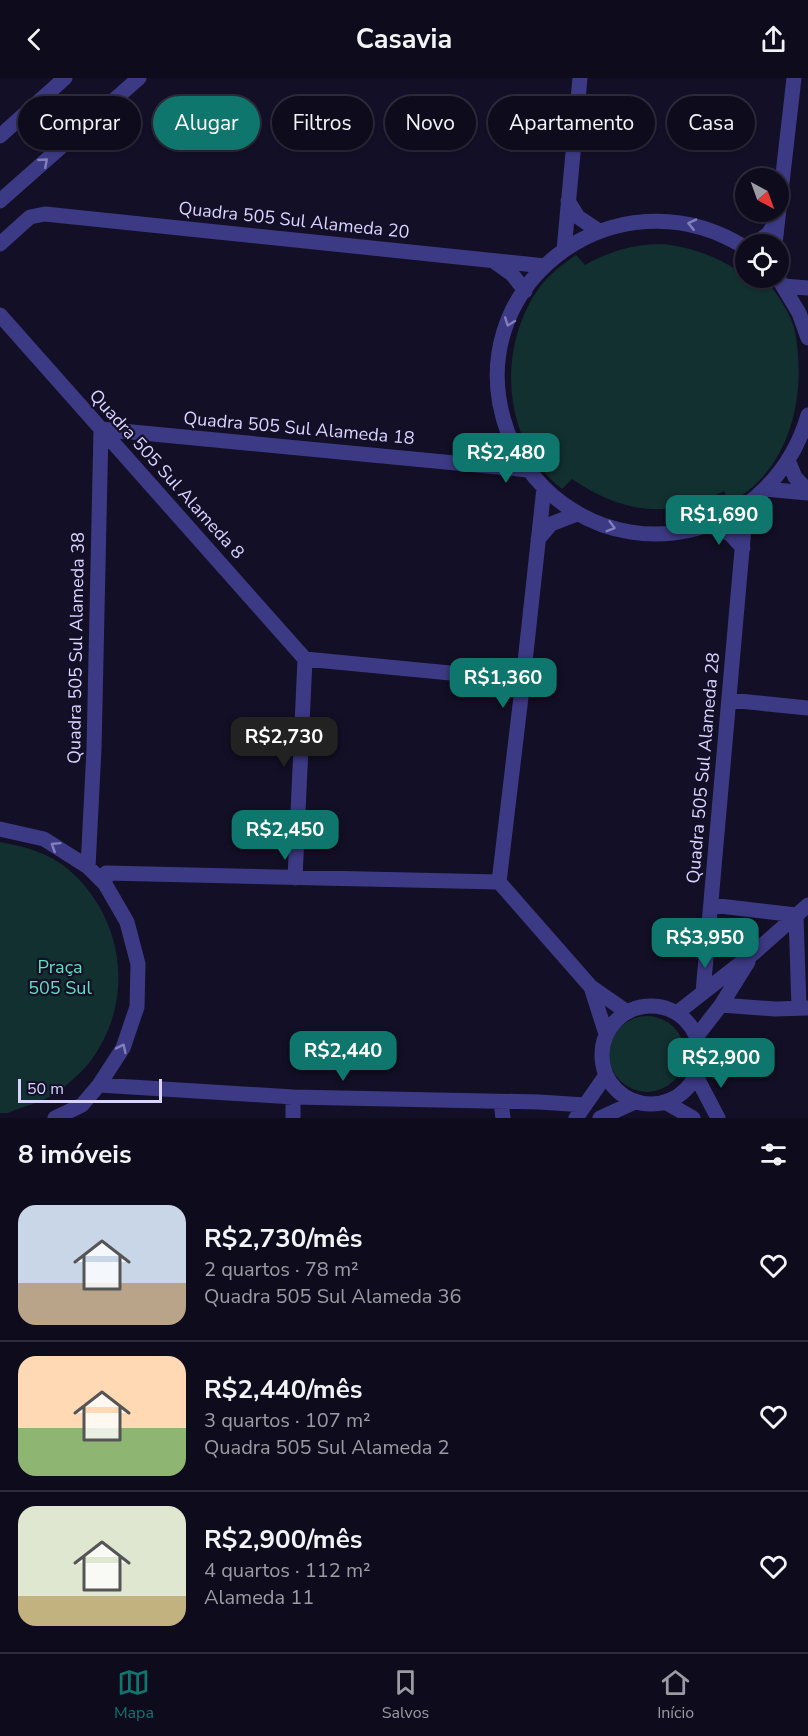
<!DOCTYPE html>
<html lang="pt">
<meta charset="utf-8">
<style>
:root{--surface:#0e0b1c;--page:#171425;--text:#f1f3f6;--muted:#9b9ba3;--line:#2e2b3b;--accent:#0f766e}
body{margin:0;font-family:"Nunito Sans",sans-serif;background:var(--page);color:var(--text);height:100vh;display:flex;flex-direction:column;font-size:22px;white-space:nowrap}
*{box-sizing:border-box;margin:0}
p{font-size:20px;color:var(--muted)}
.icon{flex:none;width:33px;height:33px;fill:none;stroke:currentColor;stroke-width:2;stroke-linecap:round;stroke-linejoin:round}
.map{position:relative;height:1040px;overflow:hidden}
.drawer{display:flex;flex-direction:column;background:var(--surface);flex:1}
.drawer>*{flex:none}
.top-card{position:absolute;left:18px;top:18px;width:772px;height:54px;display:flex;gap:12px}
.needle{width:39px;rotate:139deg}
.buttons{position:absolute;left:735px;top:90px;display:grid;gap:12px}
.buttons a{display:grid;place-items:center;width:54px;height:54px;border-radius:50%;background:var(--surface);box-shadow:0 2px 4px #0004,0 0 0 2px var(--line);font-size:30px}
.scale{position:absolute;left:18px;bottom:15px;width:144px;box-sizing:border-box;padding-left:6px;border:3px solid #d9d4ff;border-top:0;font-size:16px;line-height:21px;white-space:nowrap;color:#d9d4ff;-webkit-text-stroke:4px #130f26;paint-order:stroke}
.price{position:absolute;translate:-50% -51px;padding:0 14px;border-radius:12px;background:var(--accent);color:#fff;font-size:20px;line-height:39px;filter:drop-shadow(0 2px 3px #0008)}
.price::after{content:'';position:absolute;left:50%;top:36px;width:18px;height:14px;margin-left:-9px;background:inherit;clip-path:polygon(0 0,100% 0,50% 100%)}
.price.active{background:#222;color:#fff}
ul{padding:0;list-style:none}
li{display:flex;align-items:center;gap:18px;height:150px;padding:0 18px}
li+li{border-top:2px solid var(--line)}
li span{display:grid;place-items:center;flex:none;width:168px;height:120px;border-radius:18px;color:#555}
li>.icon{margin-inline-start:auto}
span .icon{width:72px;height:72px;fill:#fffc;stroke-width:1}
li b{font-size:26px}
h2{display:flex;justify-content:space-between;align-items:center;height:72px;padding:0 18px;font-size:26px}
.pill{padding:0 21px;border-radius:27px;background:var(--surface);box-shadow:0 2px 4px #0004,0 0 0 2px var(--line);font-size:21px;line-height:54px}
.pill.active{background:var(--accent);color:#fff}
header{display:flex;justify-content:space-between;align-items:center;height:78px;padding:0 18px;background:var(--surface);font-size:27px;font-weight:700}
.tab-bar{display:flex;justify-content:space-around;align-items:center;height:84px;border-top:2px solid var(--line);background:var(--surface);font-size:16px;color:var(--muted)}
.tab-bar a{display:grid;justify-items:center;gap:3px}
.tab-bar .active{color:var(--accent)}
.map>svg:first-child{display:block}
</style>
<header><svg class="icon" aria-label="back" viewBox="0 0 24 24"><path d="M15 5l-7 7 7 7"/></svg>Casavia<svg class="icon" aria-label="share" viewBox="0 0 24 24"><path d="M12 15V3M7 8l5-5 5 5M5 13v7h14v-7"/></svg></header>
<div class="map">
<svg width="808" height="1040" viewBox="0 0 808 1040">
<rect width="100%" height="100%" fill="#130f26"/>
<path fill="#12302f" d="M662,166C690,169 713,177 737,192L745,182L746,200H764L766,202C777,216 788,231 794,249C808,313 792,393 729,425L724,413C669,442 622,435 572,401L562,411C502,364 496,271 539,210C548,197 563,186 576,177L585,187C610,173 634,166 662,166Z
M0,764C23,768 49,775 68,791C125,840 136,924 89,985C82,994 61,1013 51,1018C38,1025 22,1029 8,1035H0Z
M609 976a38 38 0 1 1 76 0a38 38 0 1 1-76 0Z"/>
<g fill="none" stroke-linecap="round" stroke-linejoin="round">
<path stroke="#3d3a85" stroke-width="15" d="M568,123L578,139L599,153
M0,166L30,139L45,136L545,188
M754,166L768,156L776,144
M775,166L794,0
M746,170C615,87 454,210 508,355C521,387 544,415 574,433C609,455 652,461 691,452C749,438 792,393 808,337
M564,172L580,0
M495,184L512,196L525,213
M778,200L799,235L808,260
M784,208L808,210
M0,237L305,581
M788,382L795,399L808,413
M765,411L808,415
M710,446L730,456L743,470
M538,461L551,446L577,436
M305,581L523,602
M729,622L808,630
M0,751L44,761L88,789L105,806L127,844L138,886L137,929L123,970L99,1007L82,1027L55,1040
M88,789L94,671L101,351L528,392
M295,800L305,581
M499,804L523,602L544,410
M499,804L591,909L627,934
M105,806L106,795L499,804
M711,827L796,837L799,930
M591,909L606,956
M703,914L746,427
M721,927L775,931L807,930
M602 977a49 49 0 1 1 98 0a49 49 0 1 1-98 0Z
M677,935L755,874L808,827
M697,958L721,927L748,884
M696,998L718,1040
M99,1007L293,1019L539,1024L585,1027
M501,1024L503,1040
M665,1024L693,1040
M293,1040V1019
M576,1040L606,997
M600,1040L635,1024"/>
<path stroke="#3d3a85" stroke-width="15" d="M0,58L65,0
M0,123L139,0"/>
</g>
<defs><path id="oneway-chevron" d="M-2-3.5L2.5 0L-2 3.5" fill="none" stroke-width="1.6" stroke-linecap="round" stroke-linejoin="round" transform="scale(1.5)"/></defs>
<g stroke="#837fbc">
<use href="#oneway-chevron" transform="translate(44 84) rotate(-41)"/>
<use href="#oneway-chevron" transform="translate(692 146) rotate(-167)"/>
<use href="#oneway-chevron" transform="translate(509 244) rotate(111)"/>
<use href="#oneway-chevron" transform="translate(611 449) rotate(16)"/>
<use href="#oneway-chevron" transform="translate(55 768) rotate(-148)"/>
<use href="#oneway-chevron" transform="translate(122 970) rotate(-64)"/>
</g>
<g text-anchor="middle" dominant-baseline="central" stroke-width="4.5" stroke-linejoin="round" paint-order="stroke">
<g font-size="18" fill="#d9d4ff" stroke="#130f26">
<text transform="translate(294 142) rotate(6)">Quadra 505 Sul Alameda 20</text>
<text transform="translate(299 350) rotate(5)">Quadra 505 Sul Alameda 18</text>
<text transform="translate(167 396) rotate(48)">Quadra 505 Sul Alameda 8</text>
<text transform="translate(76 570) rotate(-89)">Quadra 505 Sul Alameda 38</text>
<text transform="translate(703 690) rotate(-85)">Quadra 505 Sul Alameda 28</text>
</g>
<g font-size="18" fill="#5fe0c0" stroke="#130f26">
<text x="60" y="889">Praça<tspan x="60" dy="21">505 Sul</tspan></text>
</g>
</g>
</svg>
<div class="buttons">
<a><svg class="needle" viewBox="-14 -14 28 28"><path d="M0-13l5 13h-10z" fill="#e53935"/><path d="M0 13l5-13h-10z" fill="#9b9ba3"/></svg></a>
<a><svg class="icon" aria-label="locate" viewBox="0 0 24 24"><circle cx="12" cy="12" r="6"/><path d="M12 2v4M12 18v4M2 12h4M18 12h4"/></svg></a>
</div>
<div class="scale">50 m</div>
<b class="price" style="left:506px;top:406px">R$2,480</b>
<b class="price" style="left:719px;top:468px">R$1,690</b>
<b class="price" style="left:503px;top:631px">R$1,360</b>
<b class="price active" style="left:284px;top:690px">R$2,730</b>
<b class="price" style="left:285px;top:783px">R$2,450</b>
<b class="price" style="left:705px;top:891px">R$3,950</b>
<b class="price" style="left:343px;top:1004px">R$2,440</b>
<b class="price" style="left:721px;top:1011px">R$2,900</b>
<div class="top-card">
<a class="pill">Comprar</a>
<a class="pill active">Alugar</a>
<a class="pill">Filtros</a>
<a class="pill">Novo</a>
<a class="pill">Apartamento</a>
<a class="pill">Casa</a>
</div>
</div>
<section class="drawer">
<h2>8 imóveis<svg class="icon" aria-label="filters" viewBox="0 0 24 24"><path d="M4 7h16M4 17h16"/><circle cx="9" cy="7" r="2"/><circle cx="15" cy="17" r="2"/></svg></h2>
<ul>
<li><span style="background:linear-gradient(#c9d6e8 65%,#b9a48a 0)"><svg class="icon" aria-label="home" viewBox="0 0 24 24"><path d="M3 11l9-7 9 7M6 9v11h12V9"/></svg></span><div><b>R$2,730/mês</b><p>2 quartos · 78 m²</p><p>Quadra 505 Sul Alameda 36</p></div><svg class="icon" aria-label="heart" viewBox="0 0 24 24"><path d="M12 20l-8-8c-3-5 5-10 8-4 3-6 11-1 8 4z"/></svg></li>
<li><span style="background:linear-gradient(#ffd9b3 60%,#8fb573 0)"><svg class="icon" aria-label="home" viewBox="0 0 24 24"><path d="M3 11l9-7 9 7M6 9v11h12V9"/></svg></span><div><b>R$2,440/mês</b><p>3 quartos · 107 m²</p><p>Quadra 505 Sul Alameda 2</p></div><svg class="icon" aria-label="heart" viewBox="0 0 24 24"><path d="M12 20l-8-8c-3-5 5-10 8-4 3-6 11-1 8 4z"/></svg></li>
<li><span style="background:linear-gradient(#dfe7d0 75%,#c2b280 0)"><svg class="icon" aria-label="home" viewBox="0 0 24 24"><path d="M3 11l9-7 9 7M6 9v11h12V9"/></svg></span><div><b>R$2,900/mês</b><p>4 quartos · 112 m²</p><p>Alameda 11</p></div><svg class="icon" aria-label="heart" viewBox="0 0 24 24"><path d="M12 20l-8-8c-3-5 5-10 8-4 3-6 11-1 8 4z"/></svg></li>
</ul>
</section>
<nav class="tab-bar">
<a class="active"><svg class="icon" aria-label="map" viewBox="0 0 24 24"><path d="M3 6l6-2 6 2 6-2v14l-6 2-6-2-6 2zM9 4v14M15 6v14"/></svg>Mapa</a>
<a><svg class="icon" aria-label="saved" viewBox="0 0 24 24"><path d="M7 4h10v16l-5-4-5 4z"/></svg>Salvos</a>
<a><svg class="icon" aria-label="home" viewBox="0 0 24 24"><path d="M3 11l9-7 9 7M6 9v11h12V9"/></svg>Início</a>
</nav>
